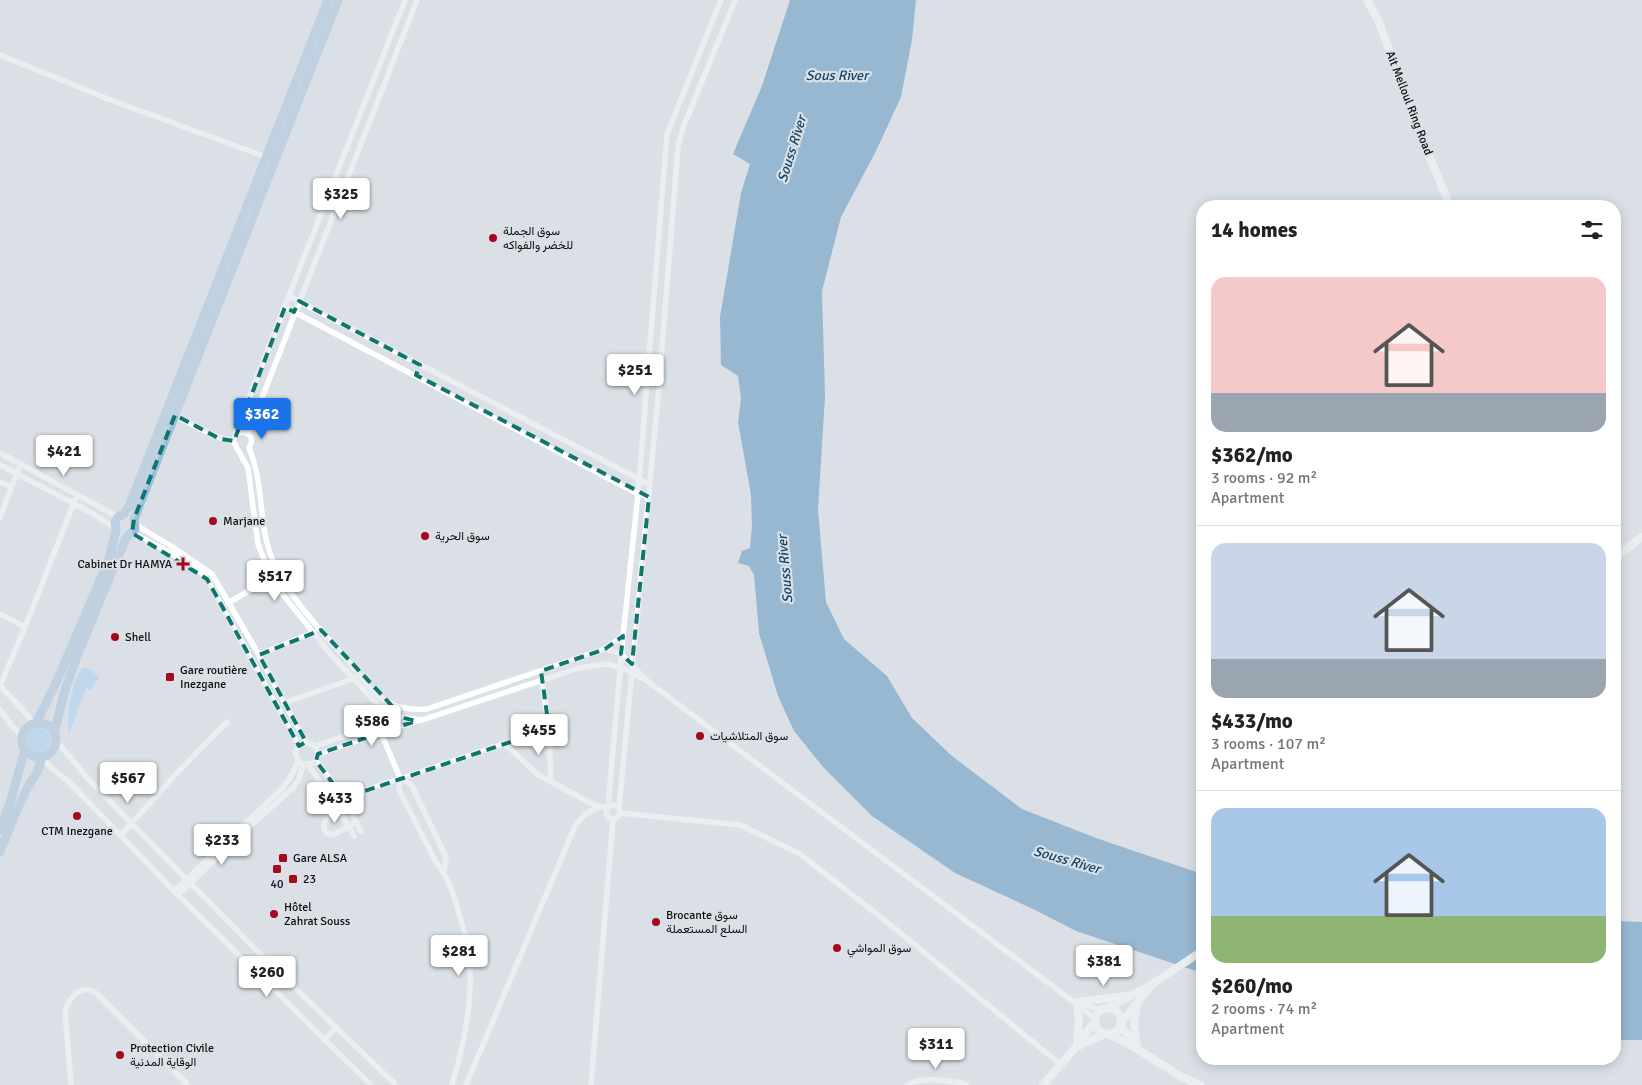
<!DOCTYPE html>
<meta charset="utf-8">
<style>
:root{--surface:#fff;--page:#f6f6f6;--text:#222;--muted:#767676;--line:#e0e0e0;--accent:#1a73e8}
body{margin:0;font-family:Signika,Vazirmatn,sans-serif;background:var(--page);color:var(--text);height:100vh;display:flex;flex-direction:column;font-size:19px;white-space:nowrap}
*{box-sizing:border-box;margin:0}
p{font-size:16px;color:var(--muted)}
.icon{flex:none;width:28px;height:28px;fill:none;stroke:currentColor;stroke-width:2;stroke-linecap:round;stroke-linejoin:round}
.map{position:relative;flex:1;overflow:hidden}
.details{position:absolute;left:1196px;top:200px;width:425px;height:865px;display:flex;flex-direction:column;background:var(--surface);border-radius:20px;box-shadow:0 2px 12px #0003}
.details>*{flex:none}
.price{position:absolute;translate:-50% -42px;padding:0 11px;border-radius:5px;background:#fff;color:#222;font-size:16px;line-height:32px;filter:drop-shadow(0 1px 2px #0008)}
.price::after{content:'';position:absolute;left:50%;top:30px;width:15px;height:11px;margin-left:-8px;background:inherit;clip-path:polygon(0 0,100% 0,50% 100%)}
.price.on{background:var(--accent);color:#fff}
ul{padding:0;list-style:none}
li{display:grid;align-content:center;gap:10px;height:265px;padding:0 15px}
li+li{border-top:1px solid var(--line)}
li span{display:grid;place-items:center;height:155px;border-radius:15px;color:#555}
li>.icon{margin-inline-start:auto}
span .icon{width:90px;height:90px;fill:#fffc;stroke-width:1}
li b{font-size:21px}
h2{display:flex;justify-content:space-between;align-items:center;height:60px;padding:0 15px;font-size:21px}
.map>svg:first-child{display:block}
</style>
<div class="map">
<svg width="1642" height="1085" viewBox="0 0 1642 1085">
<rect width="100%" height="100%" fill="#dae0e5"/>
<path fill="#9fcff7" d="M83,668H88L99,677L91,690L86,688L69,734C66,720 72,677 83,668Z
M27 740a12 12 0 1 1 24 0a12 12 0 1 1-24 0Z"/>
<path fill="#4787b9" d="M790,0H916L912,40L901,97L876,151L841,217L822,291L825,396L818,510L826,602L844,639L887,676L912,718L952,756L1022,809L1096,838L1202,874V973L1076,931L1033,909L955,873L872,816L823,767L794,731L778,696L759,633L754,575L749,566L738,563L742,551L750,548L752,525L751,495L738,422L741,399L738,376L721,365L720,317L741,193L750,164L733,154L762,86Z
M1615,921L1642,922V1040H1615Z"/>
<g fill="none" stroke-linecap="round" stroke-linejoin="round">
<path stroke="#fff" stroke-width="5.5" d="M405,0L240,420L233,441L248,468L258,544L268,570L276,586L332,656L384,711L403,718L422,720L579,668L606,664L620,667L646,680L1095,1018
M0,55L108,99L266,157
M289,296L650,485
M285,307L638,494L649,497
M175,415C194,425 211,437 233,441
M236,434C246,428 256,437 249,448C264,482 258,521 271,556C285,594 325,635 352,666C362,678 375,696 389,703C401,709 414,710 427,709L605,649L621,654L643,677
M248,434L417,0
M0,453L118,517
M0,465L92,513L115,528
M0,482L12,487
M0,517L20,465
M136,525L171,546L212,574L259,655L306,742
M132,533C149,541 196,565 207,579L299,746
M228,603L271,578
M0,614L25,627
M605,649L623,636
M259,655L314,632
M0,686L25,627L77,495
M0,686L25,712L34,724
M284,703L355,678
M0,710L13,727L22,737
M377,723L400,778L399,790L436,862C449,878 454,895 459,914C462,925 467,937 468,948C475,994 465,1042 452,1085
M549,729L551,782
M381,733L417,721
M56,740L88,779L265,959L396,1085
M505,744L537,774L592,804L607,808
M315,746L372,727L381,719L388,703
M318,754L381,733L390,719L395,706
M43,757L49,766L70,783L178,895L371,1085
M316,761L344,798L361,832
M308,765L334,801L354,836
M400,778L409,783L412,786L446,857L444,871
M334,801L549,729L542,678
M606 812a7 7 0 1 1 14 0a7 7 0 1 1-14 0Z
M348,807C341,811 321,817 324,828C325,833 328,834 333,835L356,822
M608,807L623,636L638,494L667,134L721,0
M619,808L658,397L678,147L683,128L735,0
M620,813L740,825L800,854L892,926L1061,1065
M121,835L176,774L227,722
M174,891L283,788L293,773L298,761L295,752L299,746L306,742L315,746L318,754L314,763L303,765L298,761
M178,895L240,835L293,788L299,779L303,765
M1078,1002L1100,1010
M324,1040L337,1027
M71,1085L65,1011C69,997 83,982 97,994L188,1085
M466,1085L575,826L584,815L599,807
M591,1085L613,819
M907,1085C922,1076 945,1081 962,1083L966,1085"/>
<path stroke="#fff" stroke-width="8" d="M1367,0L1379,22L1416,124L1450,206
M1615,558L1642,537
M1077,1002L1127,996
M1077,1004L1079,1019L1077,1044
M1137,1005L1134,1024L1137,1046
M1095 1021a13 13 0 1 1 26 0a13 13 0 1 1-26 0Z
M1108,1008L1151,985L1202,951
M1121,1023L1150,987
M1120,1026L1137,1045
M1108,1034L1129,1044L1180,1076L1200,1085
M1076,1047L1104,1034
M1043,1085L1075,1048L1095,1021"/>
<path stroke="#9dbfdb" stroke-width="9" d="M22 740a17 17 0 1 1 34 0a17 17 0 1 1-34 0Z
M36,723L56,683L109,559L116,531L115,522L118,517L124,514L130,504L328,0
M54,733L65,690L77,656L126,538L135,529L134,519L338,0
M0,830L10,803L25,749
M0,852C8,832 15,812 25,793C31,778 40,774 41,757"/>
</g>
<path d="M0 0H1642V1085H0ZM299,301L420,365L416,375L649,497L632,664L621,654L623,636L605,649L541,671L549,729L344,798L316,761L318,754L416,721L392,715L394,708L321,630L259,655L306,742L299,746L207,579L132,533L134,519L175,415L220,439L234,441L285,307L294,312Z" fill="#dae0e5" fill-opacity=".55" fill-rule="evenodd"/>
<path fill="none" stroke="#0f766e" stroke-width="4" stroke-dasharray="10 6" stroke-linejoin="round" d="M299,301L420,365L416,375L649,497L632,664L621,654L623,636L605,649L541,671L549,729L344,798L316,761L318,754L416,721L392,715L394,708L321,630L259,655L306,742L299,746L207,579L132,533L134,519L175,415L220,439L234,441L285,307L294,312Z"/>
<g fill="#a3081b" stroke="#dae0e5" stroke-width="2">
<circle cx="493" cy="238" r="5"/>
<circle cx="213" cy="521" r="5"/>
<circle cx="425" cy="536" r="5"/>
<path d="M180.5 556.5h5v5h5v5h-5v5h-5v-5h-5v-5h5z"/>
<circle cx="115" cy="637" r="5"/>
<rect x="165" y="672" width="10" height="10" rx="2.5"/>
<circle cx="700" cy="736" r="5"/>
<circle cx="77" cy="816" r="5"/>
<rect x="278" y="853" width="10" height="10" rx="2.5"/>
<rect x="272" y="864" width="10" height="10" rx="2.5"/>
<rect x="288" y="874" width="10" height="10" rx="2.5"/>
<circle cx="274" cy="914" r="5"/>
<circle cx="656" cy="922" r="5"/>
<circle cx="837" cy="948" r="5"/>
<circle cx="120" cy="1055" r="5"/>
</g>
<g text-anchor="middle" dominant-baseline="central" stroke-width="4.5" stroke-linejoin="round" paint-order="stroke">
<g font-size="12" fill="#0d0f11" stroke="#dae0e5">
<text transform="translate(1409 103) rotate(69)">Ait Melloul Ring Road</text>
</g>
<g font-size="12" fill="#0d0f11" stroke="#dae0e5" text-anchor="start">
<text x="503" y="231">سوق الجملة<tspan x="503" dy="14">للخضر والفواكه</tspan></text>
<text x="223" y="521">Marjane</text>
<text x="435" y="536">سوق الحرية</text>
<text x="172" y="564" text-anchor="end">Cabinet Dr HAMYA</text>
<text x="125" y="637">Shell</text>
<text x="180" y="670">Gare routière<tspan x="180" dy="14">Inezgane</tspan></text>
<text x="710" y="736">سوق المتلاشيات</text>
<text x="77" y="831" text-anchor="middle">CTM Inezgane</text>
<text x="293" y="858">Gare ALSA</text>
<text x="303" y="879">23</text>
<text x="277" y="884" text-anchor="middle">40</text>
<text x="284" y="907">Hôtel<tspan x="284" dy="14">Zahrat Souss</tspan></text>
<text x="666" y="915">Brocante سوق<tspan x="666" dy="14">السلع المستعملة</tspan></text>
<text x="847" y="948">سوق المواشي</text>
<text x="130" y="1048">Protection Civile<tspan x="130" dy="14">الوقاية المدنية</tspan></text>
</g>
<g font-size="14" font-style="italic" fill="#144568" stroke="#dae0e5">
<text x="837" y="75">Sous River</text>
<text transform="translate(792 149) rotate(-73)">Souss River</text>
<text transform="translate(785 569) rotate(-95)">Souss River</text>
<text transform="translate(1067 860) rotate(16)">Souss River</text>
</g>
</g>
</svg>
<b class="price" style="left:341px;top:220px">$325</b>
<b class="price" style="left:635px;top:396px">$251</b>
<b class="price on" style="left:262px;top:440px">$362</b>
<b class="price" style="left:64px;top:477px">$421</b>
<b class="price" style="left:275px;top:602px">$517</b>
<b class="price" style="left:372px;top:747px">$586</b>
<b class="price" style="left:539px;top:756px">$455</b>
<b class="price" style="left:128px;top:804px">$567</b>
<b class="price" style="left:335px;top:824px">$433</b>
<b class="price" style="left:222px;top:866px">$233</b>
<b class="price" style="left:459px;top:977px">$281</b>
<b class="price" style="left:1104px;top:987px">$381</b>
<b class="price" style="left:267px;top:998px">$260</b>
<b class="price" style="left:936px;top:1070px">$311</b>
<section class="details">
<h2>14 homes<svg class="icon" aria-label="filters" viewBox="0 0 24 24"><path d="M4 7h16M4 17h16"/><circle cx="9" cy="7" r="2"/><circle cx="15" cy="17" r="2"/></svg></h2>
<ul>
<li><span style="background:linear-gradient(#f6c9c9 75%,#9aa5b1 0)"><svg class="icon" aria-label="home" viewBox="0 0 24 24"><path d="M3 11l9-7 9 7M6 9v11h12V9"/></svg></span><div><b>$362/mo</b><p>3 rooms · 92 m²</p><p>Apartment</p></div></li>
<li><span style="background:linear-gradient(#c9d6e8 75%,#9aa5b1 0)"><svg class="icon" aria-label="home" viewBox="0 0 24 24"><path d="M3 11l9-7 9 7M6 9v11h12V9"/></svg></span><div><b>$433/mo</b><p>3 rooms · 107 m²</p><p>Apartment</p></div></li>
<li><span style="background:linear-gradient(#a9c7e8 70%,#8fb573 0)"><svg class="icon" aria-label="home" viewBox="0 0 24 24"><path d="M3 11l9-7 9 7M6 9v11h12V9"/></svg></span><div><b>$260/mo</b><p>2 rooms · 74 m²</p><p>Apartment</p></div></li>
</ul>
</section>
</div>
